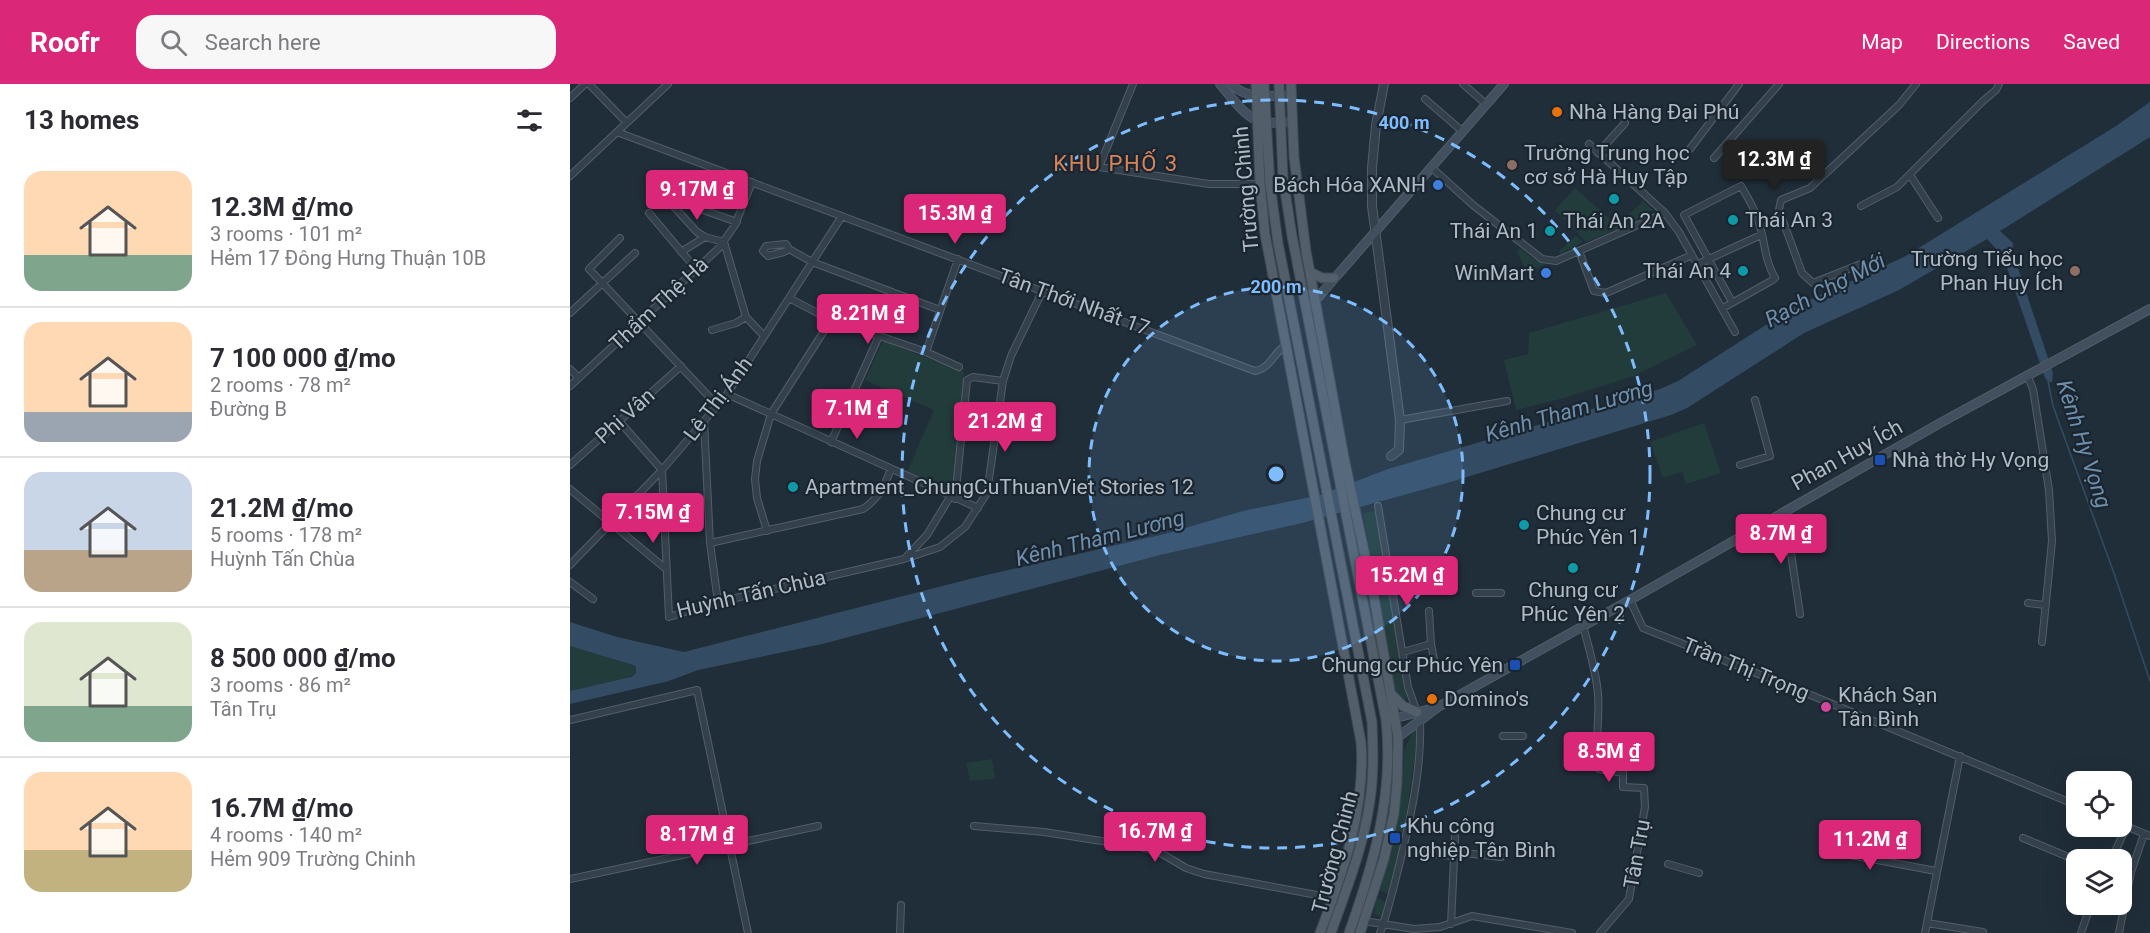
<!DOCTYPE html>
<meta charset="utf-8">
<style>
:root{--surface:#fff;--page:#f7f7f7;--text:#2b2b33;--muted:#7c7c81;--line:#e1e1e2;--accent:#db2777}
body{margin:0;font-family:Roboto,sans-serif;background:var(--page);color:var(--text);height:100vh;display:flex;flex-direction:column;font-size:22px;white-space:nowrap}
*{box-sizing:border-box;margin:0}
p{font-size:20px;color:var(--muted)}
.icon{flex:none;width:33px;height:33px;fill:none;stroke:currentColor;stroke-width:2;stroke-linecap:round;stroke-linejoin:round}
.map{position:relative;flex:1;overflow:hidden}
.drawer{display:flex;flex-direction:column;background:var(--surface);width:570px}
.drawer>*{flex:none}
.tools{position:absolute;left:1496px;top:687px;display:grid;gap:12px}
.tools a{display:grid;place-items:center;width:66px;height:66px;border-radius:12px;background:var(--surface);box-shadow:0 6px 24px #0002;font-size:30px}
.price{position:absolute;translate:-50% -51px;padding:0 14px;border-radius:6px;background:var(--accent);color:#fff;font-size:20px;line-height:39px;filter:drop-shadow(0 2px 3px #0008)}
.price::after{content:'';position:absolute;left:50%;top:36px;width:18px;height:14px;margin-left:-9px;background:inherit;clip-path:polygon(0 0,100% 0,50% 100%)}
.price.current{background:#222;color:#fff}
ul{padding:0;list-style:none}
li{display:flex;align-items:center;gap:18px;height:150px;padding:0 24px}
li+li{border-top:2px solid var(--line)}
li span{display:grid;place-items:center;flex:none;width:168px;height:120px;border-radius:18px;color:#555}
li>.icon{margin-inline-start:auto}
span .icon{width:72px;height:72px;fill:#fffc;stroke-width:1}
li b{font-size:26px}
h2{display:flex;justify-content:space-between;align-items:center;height:72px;padding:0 24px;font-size:26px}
header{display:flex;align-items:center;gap:36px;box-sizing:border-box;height:84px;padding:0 30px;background:var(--accent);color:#fff}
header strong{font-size:28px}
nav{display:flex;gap:33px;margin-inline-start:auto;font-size:21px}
.search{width:420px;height:54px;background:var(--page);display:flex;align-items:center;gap:15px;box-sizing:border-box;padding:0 21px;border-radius:18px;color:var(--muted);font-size:22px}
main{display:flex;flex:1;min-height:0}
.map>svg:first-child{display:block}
</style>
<header>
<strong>Roofr</strong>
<div class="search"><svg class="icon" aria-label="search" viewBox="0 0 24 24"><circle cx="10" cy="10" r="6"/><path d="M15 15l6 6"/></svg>Search here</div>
<nav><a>Map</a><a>Directions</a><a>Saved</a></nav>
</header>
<main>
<section class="drawer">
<h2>13 homes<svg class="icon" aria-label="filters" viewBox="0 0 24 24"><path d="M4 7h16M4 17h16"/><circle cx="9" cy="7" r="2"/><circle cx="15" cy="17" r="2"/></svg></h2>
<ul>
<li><span style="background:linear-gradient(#ffd9b3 70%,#7fa58c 0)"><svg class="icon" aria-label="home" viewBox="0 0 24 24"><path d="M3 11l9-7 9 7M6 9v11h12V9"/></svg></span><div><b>12.3M ₫/mo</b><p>3 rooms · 101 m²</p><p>Hẻm 17 Đông Hưng Thuận 10B</p></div></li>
<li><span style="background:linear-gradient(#ffd9b3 75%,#9aa5b1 0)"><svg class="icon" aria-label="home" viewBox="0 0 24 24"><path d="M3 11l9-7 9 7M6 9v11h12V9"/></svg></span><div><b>7 100 000 ₫/mo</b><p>2 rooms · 78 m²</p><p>Đường B</p></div></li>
<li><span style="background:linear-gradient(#c9d6e8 65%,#b9a48a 0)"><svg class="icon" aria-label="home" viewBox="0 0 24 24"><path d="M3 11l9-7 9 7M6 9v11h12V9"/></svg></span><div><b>21.2M ₫/mo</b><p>5 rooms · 178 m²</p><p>Huỳnh Tấn Chùa</p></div></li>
<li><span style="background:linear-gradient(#dfe7d0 70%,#7fa58c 0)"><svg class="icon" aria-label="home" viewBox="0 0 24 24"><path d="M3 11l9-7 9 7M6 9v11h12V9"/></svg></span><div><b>8 500 000 ₫/mo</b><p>3 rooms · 86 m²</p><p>Tân Trụ</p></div></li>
<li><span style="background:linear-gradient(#ffd9b3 65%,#c2b280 0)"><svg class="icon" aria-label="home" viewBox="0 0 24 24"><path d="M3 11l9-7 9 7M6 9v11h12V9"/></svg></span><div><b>16.7M ₫/mo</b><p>4 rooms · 140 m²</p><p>Hẻm 909 Trường Chinh</p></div></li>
</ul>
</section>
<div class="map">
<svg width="1580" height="849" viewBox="0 0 1580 849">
<rect width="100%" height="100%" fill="#202e3a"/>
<path fill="#223b3b" d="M1005,104L1050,144L1016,158L985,126Z
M1073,117L1083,126L1054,142L1050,139Z
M1006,152L1013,158L990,170L989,167Z
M950,164L962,174L976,180L962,187L956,186L947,168Z
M1096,209L1127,261L1064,292L994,314L946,326L934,276L958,270L959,249Z
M313,257L394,288L383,412L337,388L364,326L295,296Z
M1134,339L1151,389L1116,400L1112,388L1093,394L1080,358Z
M806,427L837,615L833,617L825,611L793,429Z
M0,562L66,582V589L55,595L0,607Z
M849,644L835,740L820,807L817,810L810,806V801L826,733L834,666L843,647Z
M422,675L425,693L423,695L400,697L396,679Z
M809,814L816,819L813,832L809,833L804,830L806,815Z"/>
<path fill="#334c63" d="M1580,18V53L1430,147L1443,159V169L1483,289L1482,298H1479L1475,294L1433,172L1417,155L1329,206L1234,249L1117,324L1101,331L877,399L732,439L590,471L252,560L128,586L99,597L0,620V607L61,593L66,589V582L0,562V538L47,553L114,568L408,493L595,450L673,427L750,411L818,385L1090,305L1108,297L1224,223L1334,173L1546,42Z"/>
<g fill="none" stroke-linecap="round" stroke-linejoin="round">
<path stroke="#334c63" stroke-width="1.5" d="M1478,297L1483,322L1545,492L1580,597"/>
<defs>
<path id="minor" d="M19,0L56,38
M563,0L529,83L639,100H690
M893,0L916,20
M0,14L15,0
M855,15L892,47
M47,48L685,287C701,284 703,269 716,261
M1019,60L1095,129L1109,148L1165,248
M1120,65L1169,0
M1028,69L1055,39
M1144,74L1209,0
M861,83L903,121L972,175L986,177L1095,129
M1340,91L1368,134
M0,92L98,0
M95,113L127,148L135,153L154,158L176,233L194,252
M96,113L167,138
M1291,122L1327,103L1413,17L1426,6L1429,0
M79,129L126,185
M50,154L19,185L147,321
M219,165L214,168L198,172L193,167L196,162L216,160L219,165L242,178L370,226
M1009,167L1024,207L1036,209L1122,171
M111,168L135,153
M1128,180L1191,151
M1291,180L1243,199L1232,189L1209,126L1211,116L1240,104L1329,21L1346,0
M219,214L257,234L356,268L389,283
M1153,224L1201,197L1205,194C1195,177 1195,160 1190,142C1186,127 1179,115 1171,102L1114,131L1162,218
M0,229L65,169
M142,246L166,239L176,233
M356,268L388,175
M0,285L9,294
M1457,291L1463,305L1479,406L1482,457L1472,558
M0,302L149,164L165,141L182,98
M157,310L408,424
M830,336L937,317
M49,337L92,386L99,533L148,518L334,475L370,463L395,443L417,409L433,297L441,272L473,206
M134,337L140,459L148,518
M261,358L309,252
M0,381L111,282
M1170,381L1200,372L1185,316
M0,405L96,485
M385,415L397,296L403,293L433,297
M808,422L838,603L847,628
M1212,428L1218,449L1230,530
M197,447L187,414L185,395L187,377L201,330L261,236
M140,459L293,425C309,414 314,403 321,385
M337,472L357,451L380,413
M0,481L92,386L157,310L272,132
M0,498L23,515
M906,509H931
M1060,516L1073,544L1231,607L1506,721
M1458,519L1475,521
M1013,542C1019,564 1026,587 1028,610C1030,635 1024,660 1029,685L1053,689V703L1074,704L1075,723L1059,815L1030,849
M861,560L866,585
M833,568L861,560L859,527
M0,636L127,606L178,849
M933,652H953
M1551,740L1580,752
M404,742L474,748L570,763L589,768L616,784L634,790L763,814
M1278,753L1275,770L1366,787
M1453,754L1501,774
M884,768L931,773
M855,770L884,772
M1541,776L1557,742
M1098,780L1129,789
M0,795L248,742
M794,837L844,845L870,843L902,832L1002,849
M1357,839L1413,848
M881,840L885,753
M330,849L331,821
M810,849C818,828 823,805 829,782C840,736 852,685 850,637
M1355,849L1390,672
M1511,849L1521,820
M1549,849L1561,788L1574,750"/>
<path id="tertiary" d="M814,0L806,41L802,84V122L830,336L829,366L821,372"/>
<path id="secondary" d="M650,0C662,13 675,35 693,38C702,40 712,38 721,38
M661,0C677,16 700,12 721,11
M737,226L934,0
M826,634L868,623
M828,653L868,623L1060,516L1372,338L1580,225"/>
<path id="primary" d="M686,0L690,100L695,150L791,658C796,724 773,788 750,849
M694,0L700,100L708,159L802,638C803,664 804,690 800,716C794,762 776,806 761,849
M709,0L713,94L722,152L816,636C824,710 804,779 779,849
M721,0L724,73L736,167L775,379L804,513L828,653L827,699L824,730L814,775L790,849
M740,188L752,194H764
M822,611L833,622L847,628"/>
</defs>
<use href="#minor" stroke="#525e68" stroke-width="8"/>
<use href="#tertiary" stroke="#525e68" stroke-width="10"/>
<use href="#secondary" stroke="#525e68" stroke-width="10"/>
<use href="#primary" stroke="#3d4954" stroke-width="11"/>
<use href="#minor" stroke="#34404b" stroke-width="6"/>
<use href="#tertiary" stroke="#34404b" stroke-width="8"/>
<use href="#secondary" stroke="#424f5e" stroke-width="8"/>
<use href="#primary" stroke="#525f6b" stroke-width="9"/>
</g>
<circle cx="706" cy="390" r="187" fill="#7fbcfc" fill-opacity=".12"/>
<g fill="none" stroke="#7fbcfc" stroke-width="3" stroke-dasharray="10 8">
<circle cx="706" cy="390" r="187"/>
<circle cx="706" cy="390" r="374"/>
</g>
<g fill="#e8710a" stroke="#1a252f" stroke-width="2">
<circle cx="987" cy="28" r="6"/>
<circle cx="862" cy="615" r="6"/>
</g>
<g fill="#8d6e63" stroke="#1a252f" stroke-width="2">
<circle cx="942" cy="81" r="6"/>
<circle cx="1505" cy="187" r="6"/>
</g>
<g fill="#3f7fe0" stroke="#1a252f" stroke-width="2">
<circle cx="868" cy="101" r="6"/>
<circle cx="976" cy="189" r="6"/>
</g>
<g fill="#0f9aa8" stroke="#1a252f" stroke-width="2">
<circle cx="1044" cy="115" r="6"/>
<circle cx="1163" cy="136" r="6"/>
<circle cx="980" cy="147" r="6"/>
<circle cx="1173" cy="187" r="6"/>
<circle cx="223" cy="403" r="6"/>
<circle cx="954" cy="441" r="6"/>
<circle cx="1003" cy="484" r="6"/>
</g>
<g fill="#1a4fb4" stroke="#1a252f" stroke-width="2">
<rect x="1304" y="370" width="12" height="12" rx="3"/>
<rect x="939" y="575" width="12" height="12" rx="3"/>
<rect x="819" y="748" width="12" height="12" rx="3"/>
</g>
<circle fill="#d1479c" stroke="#1a252f" stroke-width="2" cx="1256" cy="623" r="6"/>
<g text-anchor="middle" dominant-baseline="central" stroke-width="4.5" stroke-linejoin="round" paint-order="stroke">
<g font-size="21" fill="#afbbc7" stroke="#1a252f" text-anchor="start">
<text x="999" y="28">Nhà Hàng Đại Phú</text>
<text x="954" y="69">Trường Trung học<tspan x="954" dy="24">cơ sở Hà Huy Tập</tspan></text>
<text x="856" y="101" text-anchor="end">Bách Hóa XANH</text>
<text x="1175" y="136">Thái An 3</text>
<text x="1044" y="137" text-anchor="middle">Thái An 2A</text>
<text x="968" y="147" text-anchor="end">Thái An 1</text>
<text x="1493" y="175" text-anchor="end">Trường Tiểu học<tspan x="1493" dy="24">Phan Huy Ích</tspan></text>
<text x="1161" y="187" text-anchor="end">Thái An 4</text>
<text x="964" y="189" text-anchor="end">WinMart</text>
<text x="1322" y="376">Nhà thờ Hy Vọng</text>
<text x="235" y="403">Apartment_ChungCuThuanViet Stories 12</text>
<text x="966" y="429">Chung cư<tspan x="966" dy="24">Phúc Yên 1</tspan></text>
<text x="1003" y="506" text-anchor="middle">Chung cư<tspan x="1003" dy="24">Phúc Yên 2</tspan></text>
<text x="933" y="581" text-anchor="end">Chung cư Phúc Yên</text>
<text x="1268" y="611">Khách Sạn<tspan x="1268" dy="24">Tân Bình</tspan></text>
<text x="874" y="615">Domino's</text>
<text x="837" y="742">Khu công<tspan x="837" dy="24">nghiệp Tân Bình</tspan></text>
</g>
<g font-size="21" fill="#afbbc7" stroke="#1a252f">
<text transform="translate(676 105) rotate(-95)">Trường Chinh</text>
<text transform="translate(504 218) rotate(20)">Tân Thới Nhất 17</text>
<text transform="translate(89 220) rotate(-43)">Thẩm Thệ Hà</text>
<text transform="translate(148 315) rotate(-53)">Lê Thị Ánh</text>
<text transform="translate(55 332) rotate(-42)">Phi Vân</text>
<text transform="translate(1277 371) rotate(-29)">Phan Huy Ích</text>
<text transform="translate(181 510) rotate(-13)">Huỳnh Tấn Chùa</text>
<text transform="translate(1176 585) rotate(22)">Trần Thị Trọng</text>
<text transform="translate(765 768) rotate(-75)">Trường Chinh</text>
<text transform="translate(1067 770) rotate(-80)">Tân Trụ</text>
</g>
<g font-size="22" letter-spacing="1.5" fill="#d88359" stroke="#1a252f">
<text x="546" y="79">KHU PHỐ 3</text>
</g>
<g font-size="22" font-style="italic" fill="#6e8fac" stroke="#1a252f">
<text transform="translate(1255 206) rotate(-28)">Rạch Chợ Mới</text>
<text transform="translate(999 327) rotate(-16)">Kênh Tham Lương</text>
<text transform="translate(1514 360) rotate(72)">Kênh Hy Vọng</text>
<text transform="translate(530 454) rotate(-14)">Kênh Tham Lương</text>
</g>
</g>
<circle cx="706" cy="390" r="9" fill="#7fbcfc" stroke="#1a252f" stroke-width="3"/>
<g font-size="18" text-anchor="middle" font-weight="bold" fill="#7fbcfc" stroke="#1a252f" stroke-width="4.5" stroke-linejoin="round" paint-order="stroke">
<text x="834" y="45">400 m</text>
<text x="706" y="209">200 m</text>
</g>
</svg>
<div class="tools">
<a><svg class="icon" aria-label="locate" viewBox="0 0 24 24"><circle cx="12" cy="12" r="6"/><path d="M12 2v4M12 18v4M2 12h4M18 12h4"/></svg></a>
<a><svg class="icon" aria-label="layers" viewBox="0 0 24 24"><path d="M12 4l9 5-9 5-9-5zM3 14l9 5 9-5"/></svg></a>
</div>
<b class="price current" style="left:1204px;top:107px">12.3M ₫</b>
<b class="price" style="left:127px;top:137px">9.17M ₫</b>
<b class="price" style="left:385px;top:161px">15.3M ₫</b>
<b class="price" style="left:298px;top:261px">8.21M ₫</b>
<b class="price" style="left:287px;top:356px">7.1M ₫</b>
<b class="price" style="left:435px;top:369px">21.2M ₫</b>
<b class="price" style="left:83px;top:460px">7.15M ₫</b>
<b class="price" style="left:1211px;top:481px">8.7M ₫</b>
<b class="price" style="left:837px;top:523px">15.2M ₫</b>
<b class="price" style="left:1039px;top:699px">8.5M ₫</b>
<b class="price" style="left:585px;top:779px">16.7M ₫</b>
<b class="price" style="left:127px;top:782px">8.17M ₫</b>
<b class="price" style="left:1300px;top:787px">11.2M ₫</b>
</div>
</main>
